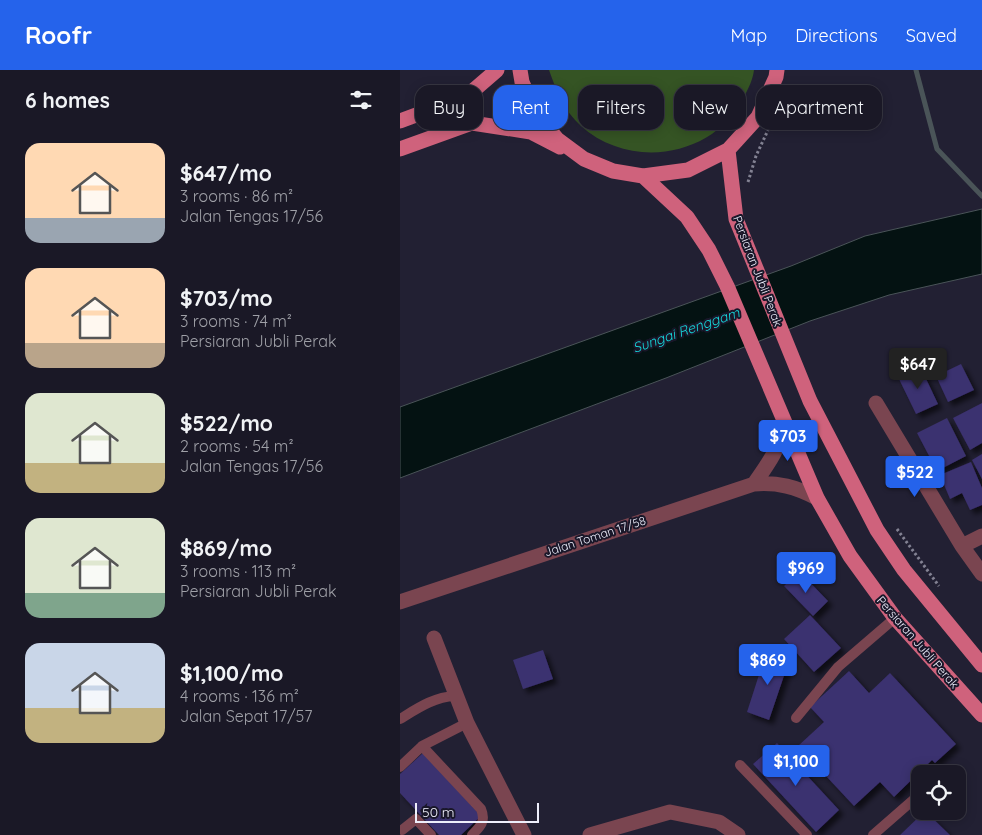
<!DOCTYPE html>
<meta charset="utf-8">
<style>
:root{--surface:#1a1826;--page:#272532;--text:#f1f3f6;--muted:#9fa0a7;--line:#383743;--accent:#2563eb}
body{margin:0;font-family:Quicksand,sans-serif;background:var(--page);color:var(--text);height:100vh;display:flex;flex-direction:column;font-size:19px;white-space:nowrap}
*{box-sizing:border-box;margin:0}
p{font-size:16px;color:var(--muted)}
.icon{flex:none;width:28px;height:28px;fill:none;stroke:currentColor;stroke-width:2;stroke-linecap:round;stroke-linejoin:round}
.map{position:relative;flex:1;overflow:hidden}
.details{display:flex;flex-direction:column;background:var(--surface);width:400px}
.details>*{flex:none}
.hud{position:absolute;left:15px;top:15px;width:475px;height:45px;display:flex;gap:10px}
.tools{position:absolute;left:511px;top:695px;display:grid;gap:10px}
.tools a{display:grid;place-items:center;width:55px;height:55px;border-radius:10px;background:var(--surface);box-shadow:0 2px 12px #0003,0 0 0 1px var(--line);font-size:25px}
.scale{position:absolute;left:15px;bottom:12px;width:124px;box-sizing:border-box;padding-left:5px;border:2px solid #eeeefb;border-top:0;font-size:14px;line-height:18px;white-space:nowrap;color:#eeeefb;-webkit-text-stroke:4px #191729;paint-order:stroke}
.price{position:absolute;translate:-50% -42px;padding:0 11px;border-radius:5px;background:var(--accent);color:#fff;font-size:16px;line-height:32px;filter:drop-shadow(0 1px 2px #0008)}
.price::after{content:'';position:absolute;left:50%;top:30px;width:15px;height:11px;margin-left:-8px;background:inherit;clip-path:polygon(0 0,100% 0,50% 100%)}
.price.selected{background:#222;color:#fff}
ul{padding:0;list-style:none}
li{display:flex;align-items:center;gap:15px;height:125px;padding:0 25px}
li span{display:grid;place-items:center;flex:none;width:140px;height:100px;border-radius:15px;color:#555}
li>.icon{margin-inline-start:auto}
span .icon{width:60px;height:60px;fill:#fffc;stroke-width:1}
li b{font-size:21px}
h2{display:flex;justify-content:space-between;align-items:center;height:60px;padding:0 25px;font-size:21px}
.chip{padding:0 18px;border-radius:15px;background:var(--surface);box-shadow:0 2px 12px #0003,0 0 0 1px var(--line);font-size:18px;line-height:45px}
.chip.selected{background:var(--accent);color:#fff}
header{display:flex;align-items:center;gap:30px;box-sizing:border-box;height:70px;padding:0 25px;background:var(--accent);color:#fff}
header strong{font-size:24px}
nav{display:flex;gap:28px;margin-inline-start:auto;font-size:18px}
main{display:flex;flex:1;min-height:0}
.map>svg:first-child{display:block}
</style>
<header>
<strong>Roofr</strong>
<nav><a>Map</a><a>Directions</a><a>Saved</a></nav>
</header>
<main>
<section class="details">
<h2>6 homes<svg class="icon" aria-label="filters" viewBox="0 0 24 24"><path d="M4 7h16M4 17h16"/><circle cx="9" cy="7" r="2"/><circle cx="15" cy="17" r="2"/></svg></h2>
<ul>
<li><span style="background:linear-gradient(#ffd9b3 75%,#9aa5b1 0)"><svg class="icon" aria-label="home" viewBox="0 0 24 24"><path d="M3 11l9-7 9 7M6 9v11h12V9"/></svg></span><div><b>$647/mo</b><p>3 rooms · 86 m²</p><p>Jalan Tengas 17/56</p></div></li>
<li><span style="background:linear-gradient(#ffd9b3 75%,#b9a48a 0)"><svg class="icon" aria-label="home" viewBox="0 0 24 24"><path d="M3 11l9-7 9 7M6 9v11h12V9"/></svg></span><div><b>$703/mo</b><p>3 rooms · 74 m²</p><p>Persiaran Jubli Perak</p></div></li>
<li><span style="background:linear-gradient(#dfe7d0 70%,#c2b280 0)"><svg class="icon" aria-label="home" viewBox="0 0 24 24"><path d="M3 11l9-7 9 7M6 9v11h12V9"/></svg></span><div><b>$522/mo</b><p>2 rooms · 54 m²</p><p>Jalan Tengas 17/56</p></div></li>
<li><span style="background:linear-gradient(#dfe7d0 75%,#7fa58c 0)"><svg class="icon" aria-label="home" viewBox="0 0 24 24"><path d="M3 11l9-7 9 7M6 9v11h12V9"/></svg></span><div><b>$869/mo</b><p>3 rooms · 113 m²</p><p>Persiaran Jubli Perak</p></div></li>
<li><span style="background:linear-gradient(#c9d6e8 65%,#c2b280 0)"><svg class="icon" aria-label="home" viewBox="0 0 24 24"><path d="M3 11l9-7 9 7M6 9v11h12V9"/></svg></span><div><b>$1,100/mo</b><p>4 rooms · 136 m²</p><p>Jalan Sepat 17/57</p></div></li>
</ul>
</section>
<div class="map">
<svg width="582" height="765" viewBox="0 0 582 765">
<defs>
<filter id="shadow"><feDropShadow dx="4.5" dy="4.5" stdDeviation="2.5" flood-color="#0009"/></filter>
</defs>
<rect width="100%" height="100%" fill="#222033"/>
<path fill="#355424" d="M149,0H354C353,9 349,17 345,25C316,87 231,101 181,56C164,41 156,20 149,0Z"/>
<path fill="#041212" stroke="#4a5458" d="M582,139V204L489,225L410,251L266,308L0,408V337L391,196L465,166Z"/>
<g fill="none" stroke-linecap="round" stroke-linejoin="round">
<path stroke="#4a5458" stroke-width="5" d="M516,0L537,79L582,126"/>
</g>
<path fill="#3b306f" filter="url(#shadow)" d="M561,294L574,320L548,332L536,306Z
M520,296L538,334L516,344L498,307Z
M582,333V373L570,380L553,348Z
M547,348L566,386L537,401L517,363Z
M582,384V409L572,390Z
M571,392L582,418V435L570,440L562,423L550,429L540,405Z
M399,501L428,531L413,546L384,516Z
M410,545L441,578L414,602L384,569Z
M143,580L153,609L123,619L113,590Z
M366,583L389,591L369,650L347,642Z
M449,601L469,623L490,603L556,674L535,693L532,690L494,727L480,712L454,736L398,676L424,652L410,637Z
M377,673L439,740L416,762L353,694Z
M23,683L81,746L61,765H39L0,723V704Z
M525,741L550,765H500Z"/>
<g fill="none" stroke-linecap="round" stroke-linejoin="round">
<path stroke="#838293" stroke-width="3" stroke-dasharray="2.5 2.5" stroke-linecap="butt" d="M348,112L356,86L368,60
M497,459L539,516"/>
<path stroke="#7a4550" stroke-width="10" d="M396,648L438,597L495,548
M0,649C18,638 34,627 55,626
M22,676L81,739C86,751 81,756 72,765
M340,695L407,765
M0,697L22,676L67,653
M2,760L16,749L31,765
M473,765L520,724"/>
<path stroke="#7a4550" stroke-width="15" d="M476,333L562,476L582,504
M354,414C368,394 380,378 384,354
M562,476L582,466
M0,532L354,414C378,412 396,417 417,428
M34,568L67,653L124,765
M190,765L270,742L319,752L338,765"/>
<path stroke="#cf627c" stroke-width="15" d="M120,0L122,12L136,43L157,69L184,89L213,101L243,106L288,100L328,80L358,47L376,7L377,0
M0,51L67,26L97,0
M0,79L72,53L131,62L160,77
M328,80L336,149L410,331L477,460L504,500L582,595
M243,106L287,147L309,180L327,216L417,428L450,486L495,548L582,645"/>
</g>
<g text-anchor="middle" dominant-baseline="central" stroke-width="4" stroke-linejoin="round" paint-order="stroke">
<g font-size="12" fill="#eeeefb" stroke="#191729">
<text transform="translate(358 201) rotate(69)">Persiaran Jubli Perak</text>
<text transform="translate(195 466) rotate(-18)">Jalan Toman 17/58</text>
<text transform="translate(518 572) rotate(49)">Persiaran Jubli Perak</text>
</g>
<g font-size="14" font-style="italic" fill="#15d9dd" stroke="#191729">
<text transform="translate(286 260) rotate(-19)">Sungai Renggam</text>
</g>
</g>
</svg>
<div class="tools">
<a><svg class="icon" aria-label="locate" viewBox="0 0 24 24"><circle cx="12" cy="12" r="6"/><path d="M12 2v4M12 18v4M2 12h4M18 12h4"/></svg></a>
</div>
<div class="scale">50 m</div>
<b class="price selected" style="left:518px;top:320px">$647</b>
<b class="price" style="left:388px;top:392px">$703</b>
<b class="price" style="left:515px;top:428px">$522</b>
<b class="price" style="left:406px;top:524px">$969</b>
<b class="price" style="left:368px;top:616px">$869</b>
<b class="price" style="left:396px;top:717px">$1,100</b>
<div class="hud">
<a class="chip">Buy</a>
<a class="chip selected">Rent</a>
<a class="chip">Filters</a>
<a class="chip">New</a>
<a class="chip">Apartment</a>
</div>
</div>
</main>
